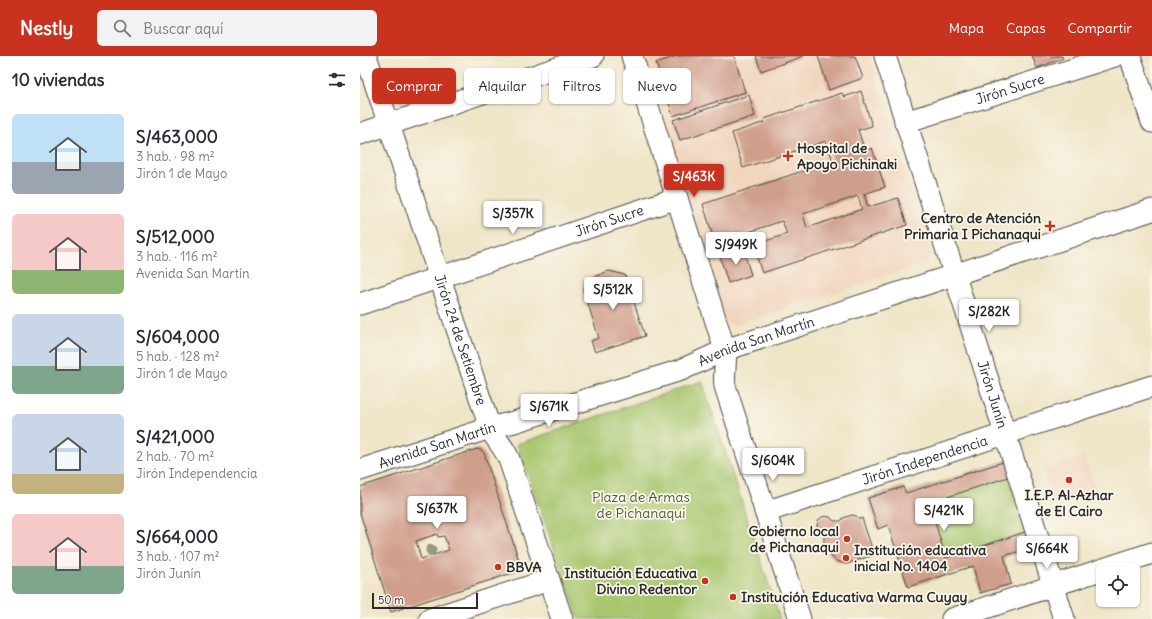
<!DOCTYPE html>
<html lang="es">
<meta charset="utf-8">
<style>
:root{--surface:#fff;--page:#f2f2f3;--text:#2b2b33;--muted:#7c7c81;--accent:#c8321e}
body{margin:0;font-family:Delius,sans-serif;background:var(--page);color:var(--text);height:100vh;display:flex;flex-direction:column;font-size:15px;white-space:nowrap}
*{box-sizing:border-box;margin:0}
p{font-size:13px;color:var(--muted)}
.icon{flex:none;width:22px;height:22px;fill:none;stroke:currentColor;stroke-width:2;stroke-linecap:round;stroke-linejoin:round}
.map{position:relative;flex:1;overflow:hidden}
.panel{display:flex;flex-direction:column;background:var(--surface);width:360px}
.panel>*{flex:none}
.hud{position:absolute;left:12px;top:12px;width:380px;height:36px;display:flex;gap:8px}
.fabs{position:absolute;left:736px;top:507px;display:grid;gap:8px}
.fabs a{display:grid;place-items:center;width:44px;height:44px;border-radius:6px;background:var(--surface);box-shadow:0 1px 3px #0004;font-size:20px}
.scale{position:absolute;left:12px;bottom:10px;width:106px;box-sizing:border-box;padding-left:4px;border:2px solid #2b2b2b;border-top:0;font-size:11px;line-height:14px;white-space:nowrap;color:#2b2b2b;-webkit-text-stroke:3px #fbf7ec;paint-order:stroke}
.price{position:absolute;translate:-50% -34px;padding:0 9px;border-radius:4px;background:#fff;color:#222;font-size:13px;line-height:26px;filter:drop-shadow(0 1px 2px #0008)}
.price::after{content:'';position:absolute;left:50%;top:24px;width:12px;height:9px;margin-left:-6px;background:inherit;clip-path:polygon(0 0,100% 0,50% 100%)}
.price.selected{background:var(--accent);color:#fff}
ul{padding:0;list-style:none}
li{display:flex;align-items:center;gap:12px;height:100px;padding:0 12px}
li span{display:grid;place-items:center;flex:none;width:112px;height:80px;border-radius:6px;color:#555}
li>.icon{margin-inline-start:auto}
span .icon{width:48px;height:48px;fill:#fffc;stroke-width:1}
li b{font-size:17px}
h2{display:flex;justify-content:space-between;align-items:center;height:48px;padding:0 12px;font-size:17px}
.chip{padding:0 14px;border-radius:6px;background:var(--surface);box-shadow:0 1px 3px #0004;font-size:14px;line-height:36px}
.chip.selected{background:var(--accent);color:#fff}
header{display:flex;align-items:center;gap:24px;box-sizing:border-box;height:56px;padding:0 20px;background:var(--accent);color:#fff}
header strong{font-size:19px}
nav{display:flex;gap:22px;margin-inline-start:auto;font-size:14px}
.search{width:280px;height:36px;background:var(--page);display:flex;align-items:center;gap:10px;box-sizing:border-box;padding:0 14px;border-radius:6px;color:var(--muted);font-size:15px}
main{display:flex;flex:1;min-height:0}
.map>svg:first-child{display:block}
</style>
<header>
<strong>Nestly</strong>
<div class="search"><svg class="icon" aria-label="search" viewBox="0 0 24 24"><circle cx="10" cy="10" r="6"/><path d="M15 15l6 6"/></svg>Buscar aquí</div>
<nav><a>Mapa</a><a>Capas</a><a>Compartir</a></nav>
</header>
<main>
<section class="panel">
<h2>10 viviendas<svg class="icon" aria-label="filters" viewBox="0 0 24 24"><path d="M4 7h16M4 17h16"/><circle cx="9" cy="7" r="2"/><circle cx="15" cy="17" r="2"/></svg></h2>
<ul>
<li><span style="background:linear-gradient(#bfe0f5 60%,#9aa5b1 0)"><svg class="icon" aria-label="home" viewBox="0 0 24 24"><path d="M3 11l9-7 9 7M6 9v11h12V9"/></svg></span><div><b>S/463,000</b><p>3 hab. · 98 m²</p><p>Jirón 1 de Mayo</p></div></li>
<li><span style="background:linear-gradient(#f6c9c9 70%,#8fb573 0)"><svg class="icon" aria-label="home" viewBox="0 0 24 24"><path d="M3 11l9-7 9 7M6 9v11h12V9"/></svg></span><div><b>S/512,000</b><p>3 hab. · 116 m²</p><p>Avenida San Martín</p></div></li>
<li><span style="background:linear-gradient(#c9d6e8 65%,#7fa58c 0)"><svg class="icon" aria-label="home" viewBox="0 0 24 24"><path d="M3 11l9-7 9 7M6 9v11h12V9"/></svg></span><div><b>S/604,000</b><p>5 hab. · 128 m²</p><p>Jirón 1 de Mayo</p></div></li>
<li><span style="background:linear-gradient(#c9d6e8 75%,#c2b280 0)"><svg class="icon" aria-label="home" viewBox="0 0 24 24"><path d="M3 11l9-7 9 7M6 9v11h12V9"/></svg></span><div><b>S/421,000</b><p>2 hab. · 70 m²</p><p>Jirón Independencia</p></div></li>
<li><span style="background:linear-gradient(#f6c9c9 65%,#7fa58c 0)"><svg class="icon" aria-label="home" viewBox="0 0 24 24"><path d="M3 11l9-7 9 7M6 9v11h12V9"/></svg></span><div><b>S/664,000</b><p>3 hab. · 107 m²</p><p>Jirón Junín</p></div></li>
</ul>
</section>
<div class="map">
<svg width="792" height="563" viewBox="0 0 792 563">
<rect width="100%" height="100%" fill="#fbf7ec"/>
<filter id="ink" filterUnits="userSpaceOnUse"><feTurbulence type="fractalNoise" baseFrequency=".025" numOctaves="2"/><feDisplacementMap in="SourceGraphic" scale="8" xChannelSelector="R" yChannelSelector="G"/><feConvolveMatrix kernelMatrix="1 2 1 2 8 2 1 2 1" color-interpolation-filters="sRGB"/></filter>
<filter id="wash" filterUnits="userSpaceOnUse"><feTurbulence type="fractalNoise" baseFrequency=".012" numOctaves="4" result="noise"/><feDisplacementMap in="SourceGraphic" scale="16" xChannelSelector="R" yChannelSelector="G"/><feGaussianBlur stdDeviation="0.9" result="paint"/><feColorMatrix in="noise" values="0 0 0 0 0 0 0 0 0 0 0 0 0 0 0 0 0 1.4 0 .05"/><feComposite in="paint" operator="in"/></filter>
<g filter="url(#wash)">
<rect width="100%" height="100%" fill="#efe5c7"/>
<path fill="#f1d5bd" d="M287,0H509L571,198L566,207L374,269L365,266L286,2Z
M724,400L735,432L693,447L683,415Z"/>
<path fill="#a8c66e" stroke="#6a784c" d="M342,325L420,563H219L157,388Z
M649,404L677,490L548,531L528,469L518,473L508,442L543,431L546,437Z"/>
<g id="blocks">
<path fill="#d09e8c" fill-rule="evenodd" d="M317,0H374L385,36L313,60L296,7Z
M396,0H444L401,15Z
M458,0H495L503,22L469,34Z
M672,0H702L703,2L677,12Z
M501,35L512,70L498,74L505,95L512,92L525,131L504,138L508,151L538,142L547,169L402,217L393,189L427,178L422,165L355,187L343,148L473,105L466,85L383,112L372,77L405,66L404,63L482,37L484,41ZM498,140L502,153L447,172L443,158Z
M389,39L395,60L320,84L313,64Z
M383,193L391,219L368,227L360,201Z
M249,215L265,219L285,280L235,296L231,285L239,282L223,233L233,221Z
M117,393L121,394L124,397L162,514L31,556L0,457V431ZM77,478L78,481L84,480L89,494L61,503L56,485Z
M649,404L654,419L569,447L586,502L671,474L677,490L644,500L651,528L620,537L613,510L548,531L528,469L518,473L508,442L543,431L546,437Z
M492,459L496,460L500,463L502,462L514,499L486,508L476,505L469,498L464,488V478L459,475L457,470L458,464L464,460L470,461L474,465H481L483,462Z"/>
</g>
</g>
<g filter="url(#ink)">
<use href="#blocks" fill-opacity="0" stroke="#484742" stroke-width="1"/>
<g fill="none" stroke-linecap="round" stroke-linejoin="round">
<defs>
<g id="minor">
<path id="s1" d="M6,0L130,372C135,383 144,391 149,403L202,563"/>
<path d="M272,0L365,294C367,306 363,318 365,330L440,563"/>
<path id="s2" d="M525,0L704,563"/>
<path d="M770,0L792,66"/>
<path id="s3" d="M545,66L755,0"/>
<path d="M0,78L233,0"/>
<path id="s4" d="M0,248L317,142"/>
<path id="s5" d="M0,414L130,372L154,366L321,314L365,294L792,154"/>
<path id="s6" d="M405,456L792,330"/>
<path d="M70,563L189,524"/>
<path d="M592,563L792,497"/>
</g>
</defs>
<use href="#minor" stroke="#484742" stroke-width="23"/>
<use href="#minor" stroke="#fff" stroke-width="21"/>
</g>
<circle fill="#98997c" cx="71" cy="494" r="5.5"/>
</g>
<g fill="#c8321e" stroke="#fbf7ec" stroke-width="1.5">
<path d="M426 94h4v4h4v4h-4v4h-4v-4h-4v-4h4z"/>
<path d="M688 164h4v4h4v4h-4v4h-4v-4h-4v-4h4z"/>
<circle cx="709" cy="424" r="4"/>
<circle cx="487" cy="483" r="4"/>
<circle cx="486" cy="502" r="4"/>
<circle cx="138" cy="511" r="4"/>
<circle cx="345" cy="525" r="4"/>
<circle cx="373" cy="541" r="4"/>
</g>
<g text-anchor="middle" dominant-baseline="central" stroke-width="3.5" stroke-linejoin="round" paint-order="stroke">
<g font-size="14" fill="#2b2b2b" stroke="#fbf7ec">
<text stroke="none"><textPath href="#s3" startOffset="110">Jirón Sucre</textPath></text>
<text stroke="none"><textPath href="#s4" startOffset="263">Jirón Sucre</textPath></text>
<text stroke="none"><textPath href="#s1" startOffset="299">Jirón 24 de Setiembre</textPath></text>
<text stroke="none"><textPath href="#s5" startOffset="417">Avenida San Martín</textPath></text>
<text stroke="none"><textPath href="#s2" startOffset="355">Jirón Junín</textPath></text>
<text stroke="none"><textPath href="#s5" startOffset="81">Avenida San Martín</textPath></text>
<text stroke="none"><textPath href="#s6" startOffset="168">Jirón Independencia</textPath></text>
</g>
<g font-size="14" font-weight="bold" fill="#2b2b2b" stroke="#fbf7ec" text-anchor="start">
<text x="437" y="92">Hospital de<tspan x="437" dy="16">Apoyo Pichinaki</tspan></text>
<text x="681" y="162" text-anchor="end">Centro de Atención<tspan x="681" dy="16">Primaria I Pichanaqui</tspan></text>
<text x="709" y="439" text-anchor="middle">I.E.P. Al-Azhar<tspan x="709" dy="16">de El Cairo</tspan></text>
<text x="479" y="475" text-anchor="end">Gobierno local<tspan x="479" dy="16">de Pichanaqui</tspan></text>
<text x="494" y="494">Institución educativa<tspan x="494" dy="16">inicial No. 1404</tspan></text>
<text x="146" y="511">BBVA</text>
<text x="337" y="517" text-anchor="end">Institución Educativa<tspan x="337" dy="16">Divino Redentor</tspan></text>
<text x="381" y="541">Institución Educativa Warma Cuyay</text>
</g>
<g font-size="14" fill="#505a3f" stroke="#fbf7ec">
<text x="281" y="441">Plaza de Armas<tspan x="281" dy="16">de Pichanaqui</tspan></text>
</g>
</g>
</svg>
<div class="fabs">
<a><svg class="icon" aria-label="locate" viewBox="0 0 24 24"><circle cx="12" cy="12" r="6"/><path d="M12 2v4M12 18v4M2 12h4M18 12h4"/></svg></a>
</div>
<div class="scale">50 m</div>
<b class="price selected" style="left:334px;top:142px">S/463K</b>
<b class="price" style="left:153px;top:179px">S/357K</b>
<b class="price" style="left:376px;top:210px">S/949K</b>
<b class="price" style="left:253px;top:255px">S/512K</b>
<b class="price" style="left:629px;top:277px">S/282K</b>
<b class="price" style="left:189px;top:372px">S/671K</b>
<b class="price" style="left:413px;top:426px">S/604K</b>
<b class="price" style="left:77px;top:474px">S/637K</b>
<b class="price" style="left:584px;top:476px">S/421K</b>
<b class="price" style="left:687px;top:514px">S/664K</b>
<div class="hud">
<a class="chip selected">Comprar</a>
<a class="chip">Alquilar</a>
<a class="chip">Filtros</a>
<a class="chip">Nuevo</a>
</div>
</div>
</main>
